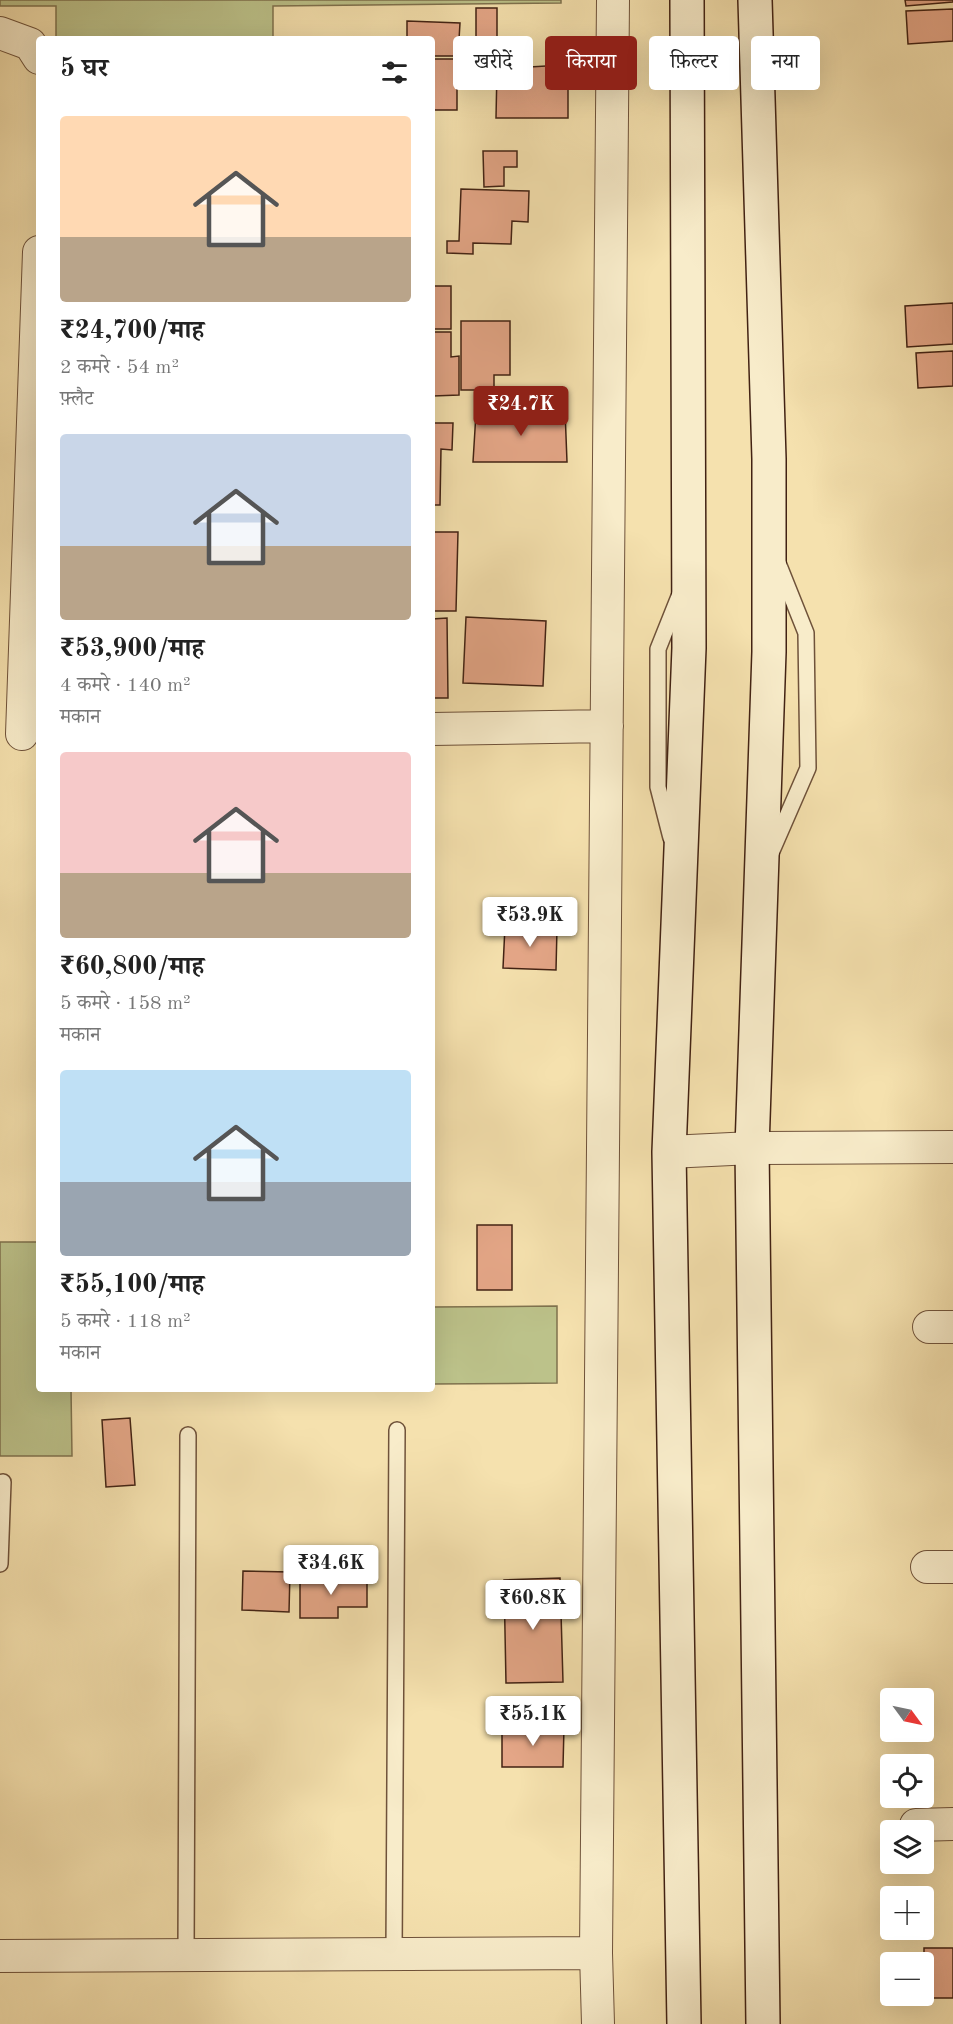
<!DOCTYPE html>
<html lang="hi">
<meta charset="utf-8">
<style>
:root{--surface:#fff;--page:#f2f2f2;--text:#222;--muted:#767676;--accent:#8f2418}
body{margin:0;font-family:"Old Standard TT","Noto Serif Devanagari",serif;background:var(--page);color:var(--text);height:100vh;display:flex;flex-direction:column;font-size:22px;white-space:nowrap}
*{box-sizing:border-box;margin:0}
p{font-size:20px;color:var(--muted)}
.icon{flex:none;width:33px;height:33px;fill:none;stroke:currentColor;stroke-width:2;stroke-linecap:round;stroke-linejoin:round}
.map{position:relative;flex:1;overflow:hidden}
.details{position:absolute;left:36px;top:36px;width:399px;height:1356px;display:flex;flex-direction:column;background:var(--surface);border-radius:6px;box-shadow:0 6px 24px #0002}
.details>*{flex:none}
.banner{position:absolute;left:453px;top:36px;width:410px;height:54px;display:flex;gap:12px}
.needle{width:39px;rotate:123deg}
.fabs{position:absolute;left:880px;top:1688px;display:grid;gap:12px}
.fabs a{display:grid;place-items:center;width:54px;height:54px;border-radius:6px;background:var(--surface);box-shadow:0 6px 24px #0002;font-size:30px}
.price{position:absolute;translate:-50% -51px;padding:0 14px;border-radius:6px;background:#fff;color:#222;font-size:20px;line-height:39px;filter:drop-shadow(0 2px 3px #0008)}
.price::after{content:'';position:absolute;left:50%;top:36px;width:18px;height:14px;margin-left:-9px;background:inherit;clip-path:polygon(0 0,100% 0,50% 100%)}
.price.active{background:var(--accent);color:#fff}
ul{padding:0;list-style:none}
li{display:grid;align-content:center;gap:12px;height:318px;padding:0 24px}
li span{display:grid;place-items:center;height:186px;border-radius:6px;color:#555}
li>.icon{margin-inline-start:auto}
span .icon{width:108px;height:108px;fill:#fffc;stroke-width:1}
li b{font-size:26px}
h2{display:flex;justify-content:space-between;align-items:center;height:72px;padding:0 24px;font-size:26px}
.pill{padding:0 21px;border-radius:6px;background:var(--surface);box-shadow:0 6px 24px #0002;font-size:21px;line-height:54px}
.pill.active{background:var(--accent);color:#fff}
.map>svg:first-child{display:block}
</style>
<div class="map">
<svg width="953" height="2024" viewBox="0 0 953 2024">
<rect width="100%" height="100%" fill="#f5e1ae"/>
<filter id="stains"><feTurbulence type="fractalNoise" baseFrequency=".00333" numOctaves="4"/><feColorMatrix values="0 0 0 0 .2 0 0 0 0 .09 0 0 0 0 .02 0 0 0 .5 -.17"/></filter>
<radialGradient id="worn" r=".72"><stop offset=".6" stop-color="#630" stop-opacity="0"/><stop offset="1" stop-color="#630" stop-opacity=".3"/></radialGradient>
<path fill="#bcc28a" stroke="#7f724e" stroke-width="1.5" d="M0,0H561V3L273,6V39H56V6H0Z
M0,1242H39V1389H71L72,1456H0Z
M557,1306V1383L432,1384V1307Z"/>
<path fill="#e4a687" stroke="#422213" stroke-width="1.5" d="M905,0H953V2L906,6Z
M476,8H497V66H476Z
M953,9V41L908,44L906,11Z
M407,21L460,23L458,56H432V39H407Z
M432,59H457V110H432Z
M563,65V80L568,82V118H496L497,69Z
M483,151H517V167H504V186L484,187Z
M461,189L529,191L528,222L512,221L511,244L473,243V254L447,253V241H459Z
M432,286H451V329H432Z
M953,303V344L907,347L905,306Z
M461,321H510V375H494V390H461Z
M432,332H451V357L459,356V395L433,396Z
M953,351V386L918,388L916,353Z
M565,410L567,462H473L476,413Z
M432,423H453L452,450L441,449L440,505H432Z
M432,532H458L456,611H432Z
M466,617L546,621L543,686L463,683Z
M447,618L448,698H432V619Z
M37,779H39V818H37Z
M505,926L557,928L556,970L503,968Z
M477,1225H512V1290H477Z
M130,1418L135,1485L106,1487L102,1420Z
M243,1571L290,1572L289,1612L242,1610Z
M300,1578L367,1579V1607H338V1618H300Z
M560,1578L563,1682L506,1683L504,1580Z
M502,1727H564L563,1767H502Z
M924,1948H953V1998H924Z"/>
<g fill="none" stroke-linecap="round" stroke-linejoin="round">
<defs>
<path id="lane" d="M671,838L658,787V649L680,594
M771,853L808,768L806,633L778,563
M0,1564L3,1482
M394,1954L397,1430
M186,1955L188,1435"/>
<path id="street" d="M0,33L30,44L39,58
M432,729L607,726
M22,734L39,252
M669,1152L752,1148L953,1147
M929,1327H953
M927,1567H953
M916,1825L953,1824
M0,1956L596,1953
M598,2024L596,1953L613,0"/>
<path id="secondary" d="M755,0L769,459V652L752,1148L763,2024
M684,2024L669,1152L689,648L687,0"/>
</defs>
<use href="#lane" stroke="#6f523a" stroke-width="18"/>
<use href="#street" stroke="#6f523a" stroke-width="34"/>
<use href="#secondary" stroke="#422213" stroke-width="36"/>
<use href="#lane" stroke="#f8ecca" stroke-width="15"/>
<use href="#street" stroke="#f8ecca" stroke-width="32"/>
<use href="#secondary" stroke="#f8ecca" stroke-width="33"/>
</g>
<rect width="100%" height="100%" filter="url(#stains)"/>
<rect width="100%" height="100%" fill="url(#worn)"/>
</svg>
<div class="fabs">
<a><svg class="needle" viewBox="-14 -14 28 28"><path d="M0-13l5 13h-10z" fill="#e53935"/><path d="M0 13l5-13h-10z" fill="#767676"/></svg></a>
<a><svg class="icon" aria-label="locate" viewBox="0 0 24 24"><circle cx="12" cy="12" r="6"/><path d="M12 2v4M12 18v4M2 12h4M18 12h4"/></svg></a>
<a><svg class="icon" aria-label="layers" viewBox="0 0 24 24"><path d="M12 4l9 5-9 5-9-5zM3 14l9 5 9-5"/></svg></a>
<a>+</a>
<a>−</a>
</div>
<b class="price active" style="left:521px;top:437px">₹24.7K</b>
<b class="price" style="left:530px;top:948px">₹53.9K</b>
<b class="price" style="left:331px;top:1596px">₹34.6K</b>
<b class="price" style="left:533px;top:1631px">₹60.8K</b>
<b class="price" style="left:533px;top:1747px">₹55.1K</b>
<div class="banner">
<a class="pill">खरीदें</a>
<a class="pill active">किराया</a>
<a class="pill">फ़िल्टर</a>
<a class="pill">नया</a>
</div>
<section class="details">
<h2>5 घर<svg class="icon" aria-label="filters" viewBox="0 0 24 24"><path d="M4 7h16M4 17h16"/><circle cx="9" cy="7" r="2"/><circle cx="15" cy="17" r="2"/></svg></h2>
<ul>
<li><span style="background:linear-gradient(#ffd9b3 65%,#b9a48a 0)"><svg class="icon" aria-label="home" viewBox="0 0 24 24"><path d="M3 11l9-7 9 7M6 9v11h12V9"/></svg></span><div><b>₹24,700/माह</b><p>2 कमरे · 54 m²</p><p>फ़्लैट</p></div></li>
<li><span style="background:linear-gradient(#c9d6e8 60%,#b9a48a 0)"><svg class="icon" aria-label="home" viewBox="0 0 24 24"><path d="M3 11l9-7 9 7M6 9v11h12V9"/></svg></span><div><b>₹53,900/माह</b><p>4 कमरे · 140 m²</p><p>मकान</p></div></li>
<li><span style="background:linear-gradient(#f6c9c9 65%,#b9a48a 0)"><svg class="icon" aria-label="home" viewBox="0 0 24 24"><path d="M3 11l9-7 9 7M6 9v11h12V9"/></svg></span><div><b>₹60,800/माह</b><p>5 कमरे · 158 m²</p><p>मकान</p></div></li>
<li><span style="background:linear-gradient(#bfe0f5 60%,#9aa5b1 0)"><svg class="icon" aria-label="home" viewBox="0 0 24 24"><path d="M3 11l9-7 9 7M6 9v11h12V9"/></svg></span><div><b>₹55,100/माह</b><p>5 कमरे · 118 m²</p><p>मकान</p></div></li>
</ul>
</section>
</div>
